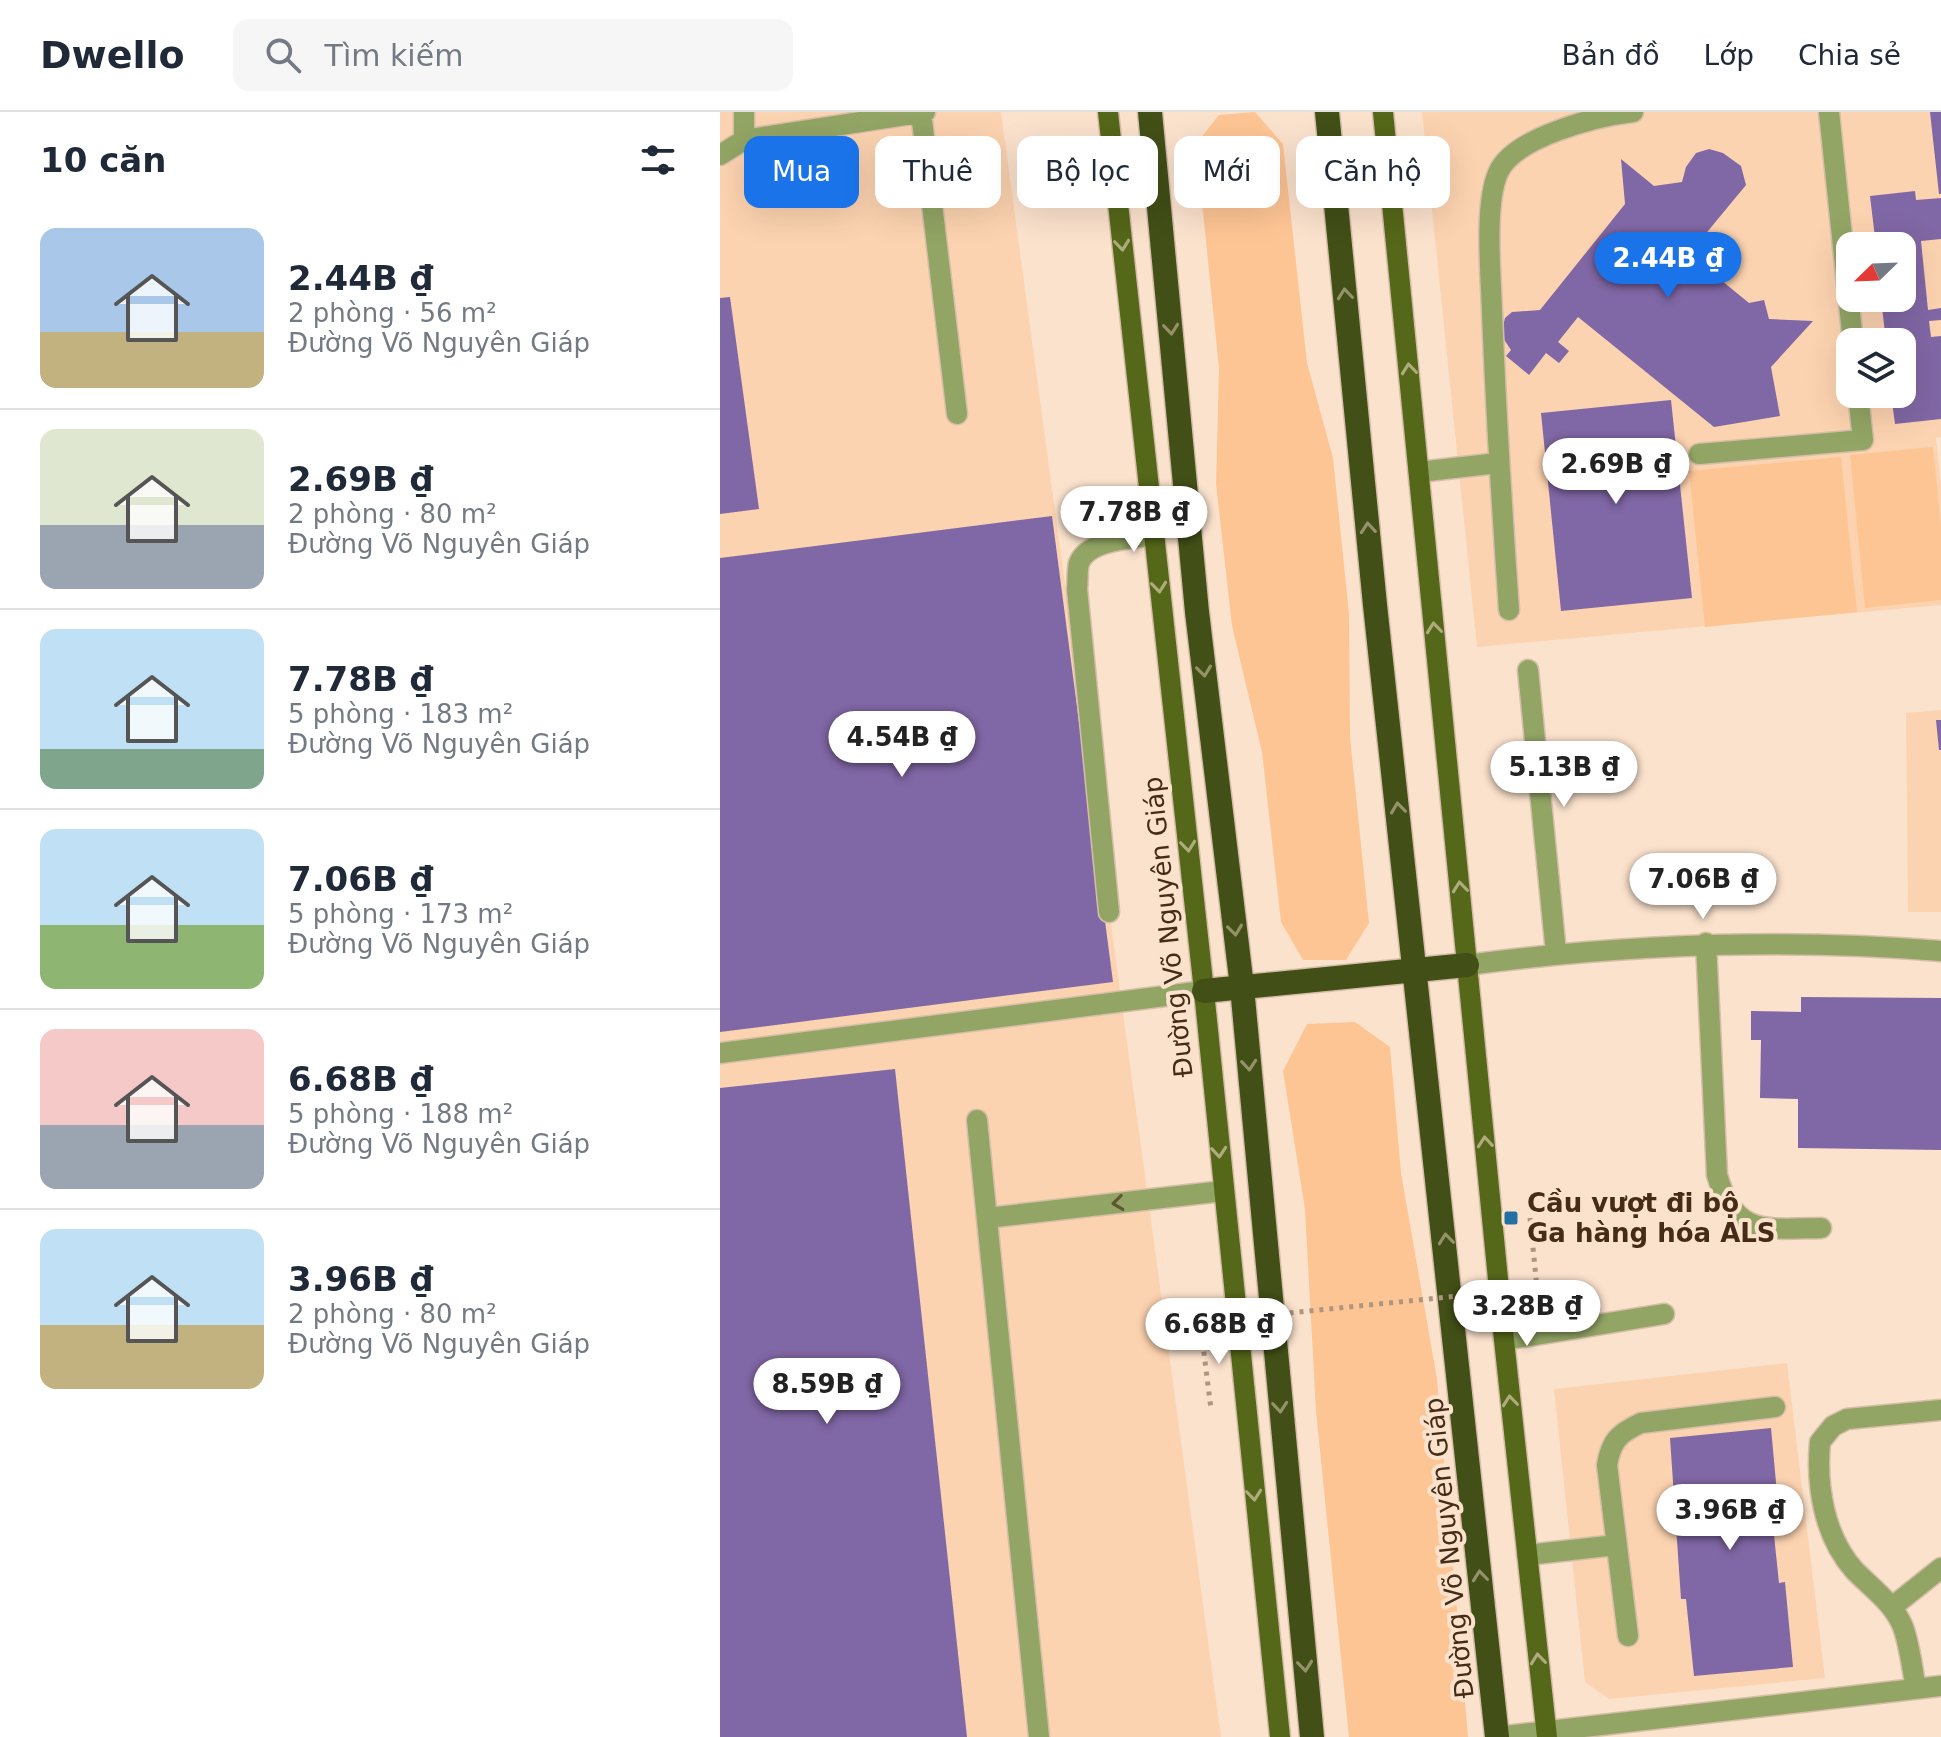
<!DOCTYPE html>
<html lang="vi">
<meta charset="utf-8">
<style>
:root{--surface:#fff;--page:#f6f6f7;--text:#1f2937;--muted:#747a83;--line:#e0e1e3;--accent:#1a73e8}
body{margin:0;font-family:"DejaVu Sans",sans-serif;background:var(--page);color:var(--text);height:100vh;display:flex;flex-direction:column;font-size:30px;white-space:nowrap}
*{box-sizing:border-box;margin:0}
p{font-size:26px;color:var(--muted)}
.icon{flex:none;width:44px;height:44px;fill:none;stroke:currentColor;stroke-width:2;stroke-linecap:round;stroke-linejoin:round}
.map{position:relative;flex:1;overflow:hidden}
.panel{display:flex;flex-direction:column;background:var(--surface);width:720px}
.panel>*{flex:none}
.hud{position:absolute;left:24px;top:24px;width:760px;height:72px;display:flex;gap:16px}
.needle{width:52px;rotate:247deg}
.controls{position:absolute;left:1116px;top:120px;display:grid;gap:16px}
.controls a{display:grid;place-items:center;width:80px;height:80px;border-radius:16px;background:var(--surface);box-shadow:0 8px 32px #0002;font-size:40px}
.price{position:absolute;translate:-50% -68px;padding:0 18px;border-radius:28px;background:#fff;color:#222;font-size:26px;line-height:52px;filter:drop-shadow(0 2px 4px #0008)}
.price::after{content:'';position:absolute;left:50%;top:48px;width:24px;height:18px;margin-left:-12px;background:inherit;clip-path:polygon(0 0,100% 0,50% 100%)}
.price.selected{background:var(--accent);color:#fff}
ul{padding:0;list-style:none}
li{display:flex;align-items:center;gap:24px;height:200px;padding:0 40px}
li+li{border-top:2px solid var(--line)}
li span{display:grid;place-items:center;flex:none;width:224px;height:160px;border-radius:16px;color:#555}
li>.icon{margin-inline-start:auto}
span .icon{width:96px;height:96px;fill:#fffc;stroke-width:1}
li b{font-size:34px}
h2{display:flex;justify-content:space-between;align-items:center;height:96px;padding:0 40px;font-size:34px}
.tag{padding:0 28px;border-radius:16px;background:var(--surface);box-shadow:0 8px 32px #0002;font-size:28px;line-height:72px}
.tag.selected{background:var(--accent);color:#fff}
header{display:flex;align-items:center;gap:48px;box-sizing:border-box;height:112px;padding:0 40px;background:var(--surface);border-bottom:2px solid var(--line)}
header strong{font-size:38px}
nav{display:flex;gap:44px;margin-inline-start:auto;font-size:28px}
.search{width:560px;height:72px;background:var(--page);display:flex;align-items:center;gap:20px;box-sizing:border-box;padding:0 28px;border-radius:16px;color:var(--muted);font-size:30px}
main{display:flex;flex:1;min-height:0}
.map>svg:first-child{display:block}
</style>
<header>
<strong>Dwello</strong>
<div class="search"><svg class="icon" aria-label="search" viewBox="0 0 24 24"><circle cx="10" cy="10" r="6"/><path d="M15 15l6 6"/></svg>Tìm kiếm</div>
<nav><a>Bản đồ</a><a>Lớp</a><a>Chia sẻ</a></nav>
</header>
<main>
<section class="panel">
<h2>10 căn<svg class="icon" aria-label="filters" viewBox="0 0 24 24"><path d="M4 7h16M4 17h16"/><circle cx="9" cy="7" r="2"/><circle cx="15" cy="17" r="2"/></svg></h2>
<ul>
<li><span style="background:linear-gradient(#a9c7e8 65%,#c2b280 0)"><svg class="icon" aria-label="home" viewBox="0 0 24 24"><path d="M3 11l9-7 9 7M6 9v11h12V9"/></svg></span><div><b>2.44B ₫</b><p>2 phòng · 56 m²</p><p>Đường Võ Nguyên Giáp</p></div></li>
<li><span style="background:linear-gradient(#dfe7d0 60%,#9aa5b1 0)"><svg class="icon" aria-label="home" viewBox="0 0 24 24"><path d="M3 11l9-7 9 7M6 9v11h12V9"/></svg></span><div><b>2.69B ₫</b><p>2 phòng · 80 m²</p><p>Đường Võ Nguyên Giáp</p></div></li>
<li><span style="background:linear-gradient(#bfe0f5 75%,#7fa58c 0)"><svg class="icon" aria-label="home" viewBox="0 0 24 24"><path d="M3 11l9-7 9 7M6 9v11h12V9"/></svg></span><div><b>7.78B ₫</b><p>5 phòng · 183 m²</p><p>Đường Võ Nguyên Giáp</p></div></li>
<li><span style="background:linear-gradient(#bfe0f5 60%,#8fb573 0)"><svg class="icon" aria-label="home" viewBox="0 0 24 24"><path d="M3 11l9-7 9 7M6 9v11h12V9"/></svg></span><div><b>7.06B ₫</b><p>5 phòng · 173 m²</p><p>Đường Võ Nguyên Giáp</p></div></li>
<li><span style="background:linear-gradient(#f6c9c9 60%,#9aa5b1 0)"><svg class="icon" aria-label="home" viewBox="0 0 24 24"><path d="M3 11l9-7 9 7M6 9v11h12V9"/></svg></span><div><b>6.68B ₫</b><p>5 phòng · 188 m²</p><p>Đường Võ Nguyên Giáp</p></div></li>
<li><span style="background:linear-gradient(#bfe0f5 60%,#c2b280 0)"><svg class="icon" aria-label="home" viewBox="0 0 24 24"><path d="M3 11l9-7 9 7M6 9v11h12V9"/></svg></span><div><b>3.96B ₫</b><p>2 phòng · 80 m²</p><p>Đường Võ Nguyên Giáp</p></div></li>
</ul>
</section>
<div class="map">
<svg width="1221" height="1625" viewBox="0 0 1221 1625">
<rect width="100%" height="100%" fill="#fbe2cd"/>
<path fill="#fcd3b0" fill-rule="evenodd" d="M0,0H281L501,1625H0Z
M702,0H1221V325L1216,326L1221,374V493L757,535ZM1130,134H1182V186H1130ZM1130,230H1182V282H1130Z
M1221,598V800H1188L1186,601Z
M1067,1251L1105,1566L889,1587L865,1570L834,1277Z"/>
<path fill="#fec594" d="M535,0L563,32L587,251L613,346L629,502L630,625L649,811L626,848H583L561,810L542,640L512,514L496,372L499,256L476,32L499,3Z
M1213,335L1221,415V488L1145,496L1130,343Z
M1121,345L1137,500L985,515L969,359Z
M635,910L670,935L681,1061L717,1267L748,1625H629L596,1299L585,1097L563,959L587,912Z"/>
<path fill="#8067a5" d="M1210,0H1221V82H1219Z
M989,37L1003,41L1021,54L1026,73L969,142L1029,191L1044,188L1049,207L1093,209L1051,255L1060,304L994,315L858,205L838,230L849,239L839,251L826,241L809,263L786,244L791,238L781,223L785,206L792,200L820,198L905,92L901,47L934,74L962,70L966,55L976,41Z
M1195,79L1196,88L1221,86V127L1201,129L1208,198L1221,196V208L1209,209L1211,225L1221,224V307L1175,312L1171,282H1182V230H1166L1161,186H1182V134H1156L1150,84Z
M10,185L39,397L0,402V186Z
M951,288L972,486L841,499L821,301Z
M332,404L393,870L0,920V446Z
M1216,608H1221V638H1219Z
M1081,885L1221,886V1038L1078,1036V987L1040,986L1041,928H1031V899L1081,900Z
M175,957L247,1625H0V976Z
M1051,1316L1059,1403L1052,1404L1059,1471L1065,1470L1073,1555L974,1564L966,1487H961L950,1326Z"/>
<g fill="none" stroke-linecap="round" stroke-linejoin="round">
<defs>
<path id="minor" d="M24,0V28
M201,0L237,302
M1109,0L1133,230
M0,43L24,28L205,0
M979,342L1143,328L1138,282
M699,360L778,351
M789,498C782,399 776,300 772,200C771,164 764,93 778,61C793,25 878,4 913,0
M808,558L836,841
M389,800L357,477C358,469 357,458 359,451C368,427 413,427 434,423
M986,831L997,1063C1014,1124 1045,1117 1101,1116
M747,853C905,832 1062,826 1221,839
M0,941L484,879
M257,1008L319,1625
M267,1106L503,1079
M784,1228L944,1202
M807,1443L896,1433
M1172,1495L1221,1456
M908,1524L887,1353C891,1329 899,1321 921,1311L1055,1295
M1196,1576C1192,1557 1190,1534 1183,1515C1174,1492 1152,1476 1135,1459C1104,1425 1096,1374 1100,1330L1113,1314L1127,1307L1221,1298
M777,1625L1221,1574"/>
<path id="major" d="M388,0L484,879L560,1625
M663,0L784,1228L827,1625"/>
<path id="highway" d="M430,0L477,500L522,875L592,1625
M607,0L655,493L777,1625
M484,879L747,853"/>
</defs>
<use href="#minor" stroke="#d6bea9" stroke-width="23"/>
<use href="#major" stroke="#d6bea9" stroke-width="23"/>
<use href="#highway" stroke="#d6bea9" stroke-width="27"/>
<path stroke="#ad9580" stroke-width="5" stroke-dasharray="4 6" stroke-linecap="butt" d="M810,1106L817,1176
M480,1210L491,1297"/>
<use href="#minor" stroke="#92a564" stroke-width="20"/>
<use href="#major" stroke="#556719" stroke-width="20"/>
<use href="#highway" stroke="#424f17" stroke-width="24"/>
<path stroke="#ad9580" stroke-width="5" stroke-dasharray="4 6" stroke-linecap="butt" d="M480,1210L817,1176"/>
</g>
<defs><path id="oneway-chevron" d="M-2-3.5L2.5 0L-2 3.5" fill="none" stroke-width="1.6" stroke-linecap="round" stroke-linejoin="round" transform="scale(2)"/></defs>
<g stroke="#b0ab7c">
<use href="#oneway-chevron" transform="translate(402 133) rotate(84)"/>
<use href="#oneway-chevron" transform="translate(689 257) rotate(-96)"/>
<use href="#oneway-chevron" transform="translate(439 475) rotate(84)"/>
<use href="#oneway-chevron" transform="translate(714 516) rotate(-96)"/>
<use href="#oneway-chevron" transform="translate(468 734) rotate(84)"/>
<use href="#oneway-chevron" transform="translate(740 775) rotate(-96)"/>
<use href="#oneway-chevron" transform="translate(765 1030) rotate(-95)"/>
<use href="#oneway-chevron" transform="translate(499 1040) rotate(85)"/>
<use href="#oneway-chevron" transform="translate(790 1289) rotate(-96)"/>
<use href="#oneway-chevron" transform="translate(534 1383) rotate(84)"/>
<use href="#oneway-chevron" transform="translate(818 1547) rotate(-96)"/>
</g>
<g stroke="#959169">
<use href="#oneway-chevron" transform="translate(625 182) rotate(-96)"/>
<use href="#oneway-chevron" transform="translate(451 217) rotate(84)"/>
<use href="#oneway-chevron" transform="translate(648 416) rotate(-95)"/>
<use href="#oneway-chevron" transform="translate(484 559) rotate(83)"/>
<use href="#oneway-chevron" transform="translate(678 696) rotate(-97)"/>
<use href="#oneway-chevron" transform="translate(515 818) rotate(83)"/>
<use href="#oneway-chevron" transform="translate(529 953) rotate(85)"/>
<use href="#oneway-chevron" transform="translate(726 1127) rotate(-96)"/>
<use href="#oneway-chevron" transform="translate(560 1295) rotate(85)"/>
<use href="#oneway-chevron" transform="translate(760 1464) rotate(-96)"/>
<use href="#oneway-chevron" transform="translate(585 1554) rotate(84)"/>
</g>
<use stroke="#5f5632" href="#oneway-chevron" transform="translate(398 1091) rotate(173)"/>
<rect fill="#2371a3" stroke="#fbe2cd" stroke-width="3" x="783" y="1098" width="16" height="16" rx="4"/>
<g text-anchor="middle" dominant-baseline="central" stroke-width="8" stroke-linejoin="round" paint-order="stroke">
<g font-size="26" fill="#442c17" stroke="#fbe2cd">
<text transform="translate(448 815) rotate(-96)">Đường Võ Nguyên Giáp</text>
<text transform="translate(729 1436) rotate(-96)">Đường Võ Nguyên Giáp</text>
</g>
<g font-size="26" font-weight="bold" fill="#442c17" stroke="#fbe2cd" text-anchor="start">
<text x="807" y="1091">Cầu vượt đi bộ<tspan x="807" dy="30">Ga hàng hóa ALS</tspan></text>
</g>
</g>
</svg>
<div class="controls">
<a><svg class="needle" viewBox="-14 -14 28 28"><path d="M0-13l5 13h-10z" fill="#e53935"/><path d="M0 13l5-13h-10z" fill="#747a83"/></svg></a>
<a><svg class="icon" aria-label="layers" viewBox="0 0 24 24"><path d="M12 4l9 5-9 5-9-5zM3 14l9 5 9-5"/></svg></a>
</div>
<b class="price selected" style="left:948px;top:188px">2.44B ₫</b>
<b class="price" style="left:896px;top:394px">2.69B ₫</b>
<b class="price" style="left:414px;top:442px">7.78B ₫</b>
<b class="price" style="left:182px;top:667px">4.54B ₫</b>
<b class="price" style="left:844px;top:697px">5.13B ₫</b>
<b class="price" style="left:983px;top:809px">7.06B ₫</b>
<b class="price" style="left:807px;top:1236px">3.28B ₫</b>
<b class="price" style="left:499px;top:1254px">6.68B ₫</b>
<b class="price" style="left:107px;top:1314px">8.59B ₫</b>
<b class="price" style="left:1010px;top:1440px">3.96B ₫</b>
<div class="hud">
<a class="tag selected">Mua</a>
<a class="tag">Thuê</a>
<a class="tag">Bộ lọc</a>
<a class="tag">Mới</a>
<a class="tag">Căn hộ</a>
</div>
</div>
</main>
